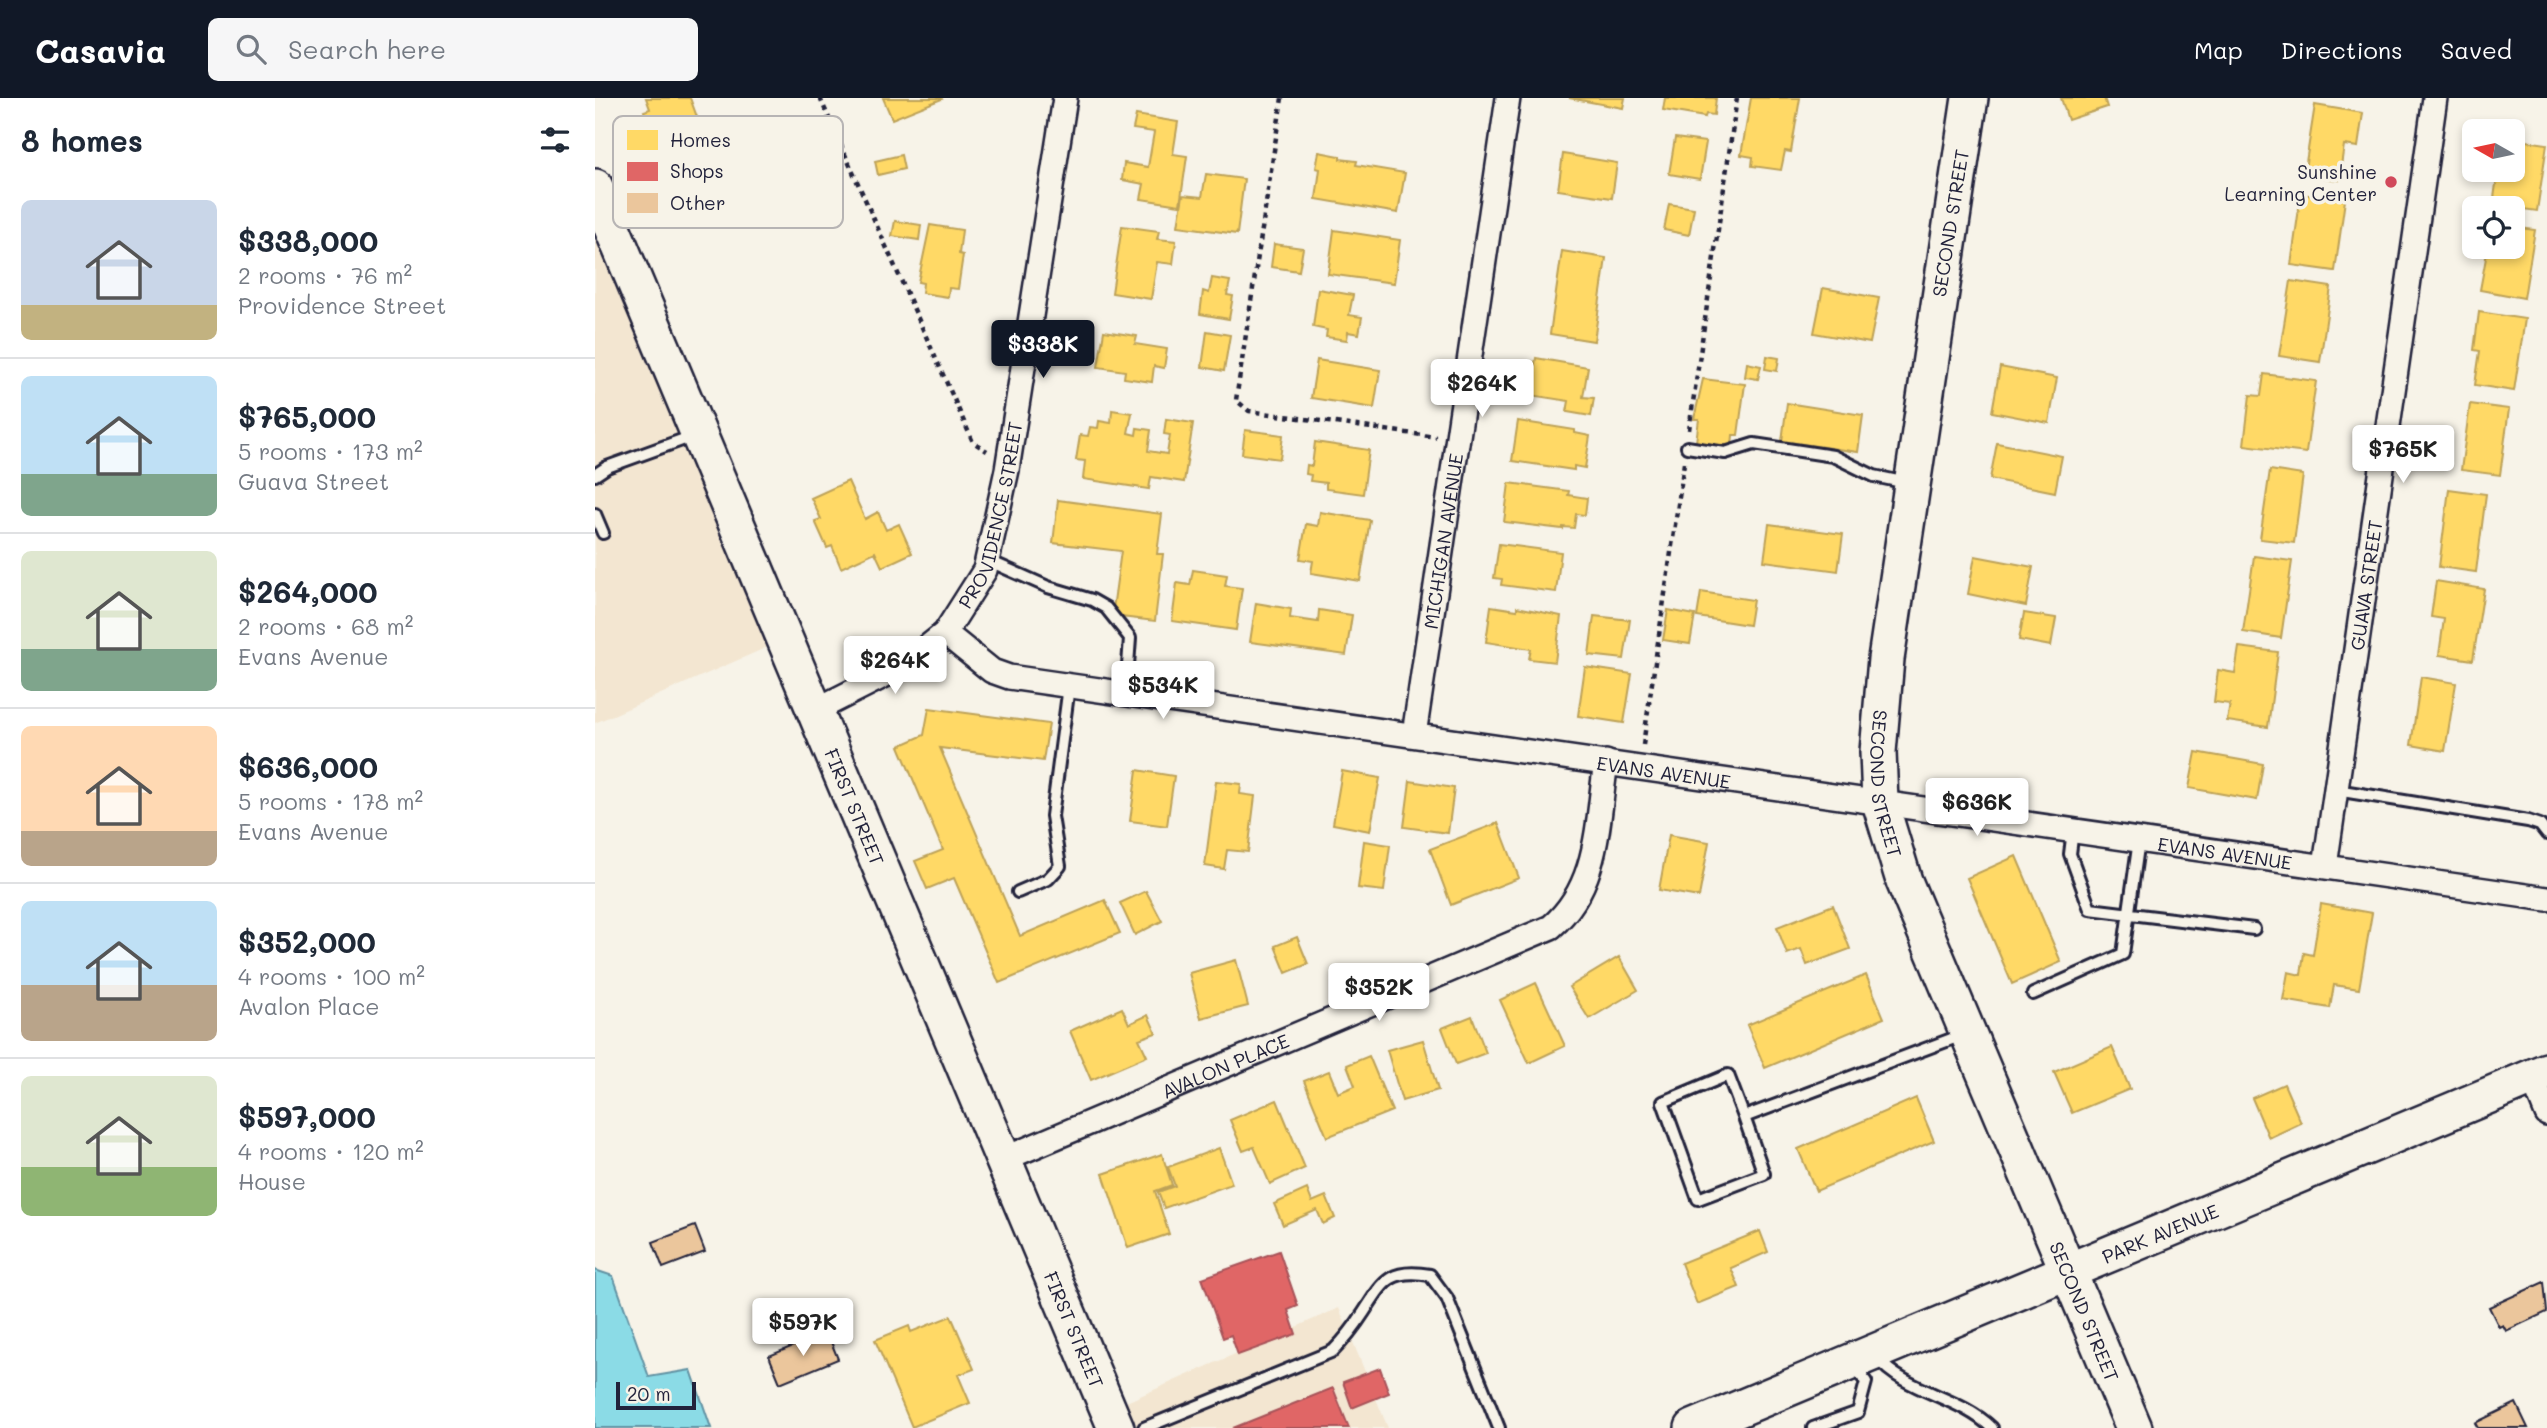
<!DOCTYPE html>
<meta charset="utf-8">
<style>
:root{--surface:#fff;--page:#f6f6f7;--text:#1f2937;--muted:#747a83;--line:#e0e1e3;--accent:#111827}
body{margin:0;font-family:Mali,sans-serif;background:var(--page);color:var(--text);height:100vh;display:flex;flex-direction:column;font-size:26px;white-space:nowrap}
*{box-sizing:border-box;margin:0}
p{font-size:23px;color:var(--muted)}
.icon{flex:none;width:38px;height:38px;fill:none;stroke:currentColor;stroke-width:2;stroke-linecap:round;stroke-linejoin:round}
.map{position:relative;flex:1;overflow:hidden}
.panel{display:flex;flex-direction:column;background:var(--surface);width:595px}
.panel>*{flex:none}
.needle{width:46px;rotate:279deg}
.buttons{position:absolute;left:1867px;top:21px;display:grid;gap:14px}
.buttons a{display:grid;place-items:center;width:63px;height:63px;border-radius:10px;background:var(--surface);box-shadow:0 4px 10px #0003;font-size:35px}
.scale{position:absolute;left:21px;bottom:18px;width:80px;box-sizing:border-box;padding-left:7px;border:4px solid #22223b;border-top:0;font-size:19px;line-height:24px;white-space:nowrap;color:#22223b;-webkit-text-stroke:5px #f7f3e8;paint-order:stroke}
.price{position:absolute;translate:-50% -60px;padding:0 16px;border-radius:7px;background:#fff;color:#222;font-size:23px;line-height:46px;filter:drop-shadow(0 2px 4px #0008)}
.price::after{content:'';position:absolute;left:50%;top:42px;width:21px;height:16px;margin-left:-10px;background:inherit;clip-path:polygon(0 0,100% 0,50% 100%)}
.price.active{background:var(--accent);color:#fff}
ul{padding:0;list-style:none}
li{display:flex;align-items:center;gap:21px;height:175px;padding:0 21px}
li+li{border-top:2px solid var(--line)}
li span{display:grid;place-items:center;flex:none;width:196px;height:140px;border-radius:10px;color:#555}
li>.icon{margin-inline-start:auto}
span .icon{width:84px;height:84px;fill:#fffc;stroke-width:1}
li b{font-size:30px}
h2{display:flex;justify-content:space-between;align-items:center;height:84px;padding:0 21px;font-size:30px}
header{display:flex;align-items:center;gap:42px;box-sizing:border-box;height:98px;padding:0 35px;background:var(--accent);color:#fff}
header strong{font-size:33px}
nav{display:flex;gap:38px;margin-inline-start:auto;font-size:24px}
.search{width:490px;height:63px;background:var(--page);display:flex;align-items:center;gap:18px;box-sizing:border-box;padding:0 24px;border-radius:10px;color:var(--muted);font-size:26px}
main{display:flex;flex:1;min-height:0}
.map>svg:first-child{display:block}
</style>
<header>
<strong>Casavia</strong>
<div class="search"><svg class="icon" aria-label="search" viewBox="0 0 24 24"><circle cx="10" cy="10" r="6"/><path d="M15 15l6 6"/></svg>Search here</div>
<nav><a>Map</a><a>Directions</a><a>Saved</a></nav>
</header>
<main>
<section class="panel">
<h2>8 homes<svg class="icon" aria-label="filters" viewBox="0 0 24 24"><path d="M4 7h16M4 17h16"/><circle cx="9" cy="7" r="2"/><circle cx="15" cy="17" r="2"/></svg></h2>
<ul>
<li><span style="background:linear-gradient(#c9d6e8 75%,#c2b280 0)"><svg class="icon" aria-label="home" viewBox="0 0 24 24"><path d="M3 11l9-7 9 7M6 9v11h12V9"/></svg></span><div><b>$338,000</b><p>2 rooms · 76 m²</p><p>Providence Street</p></div></li>
<li><span style="background:linear-gradient(#bfe0f5 70%,#7fa58c 0)"><svg class="icon" aria-label="home" viewBox="0 0 24 24"><path d="M3 11l9-7 9 7M6 9v11h12V9"/></svg></span><div><b>$765,000</b><p>5 rooms · 173 m²</p><p>Guava Street</p></div></li>
<li><span style="background:linear-gradient(#dfe7d0 70%,#7fa58c 0)"><svg class="icon" aria-label="home" viewBox="0 0 24 24"><path d="M3 11l9-7 9 7M6 9v11h12V9"/></svg></span><div><b>$264,000</b><p>2 rooms · 68 m²</p><p>Evans Avenue</p></div></li>
<li><span style="background:linear-gradient(#ffd9b3 75%,#b9a48a 0)"><svg class="icon" aria-label="home" viewBox="0 0 24 24"><path d="M3 11l9-7 9 7M6 9v11h12V9"/></svg></span><div><b>$636,000</b><p>5 rooms · 178 m²</p><p>Evans Avenue</p></div></li>
<li><span style="background:linear-gradient(#bfe0f5 60%,#b9a48a 0)"><svg class="icon" aria-label="home" viewBox="0 0 24 24"><path d="M3 11l9-7 9 7M6 9v11h12V9"/></svg></span><div><b>$352,000</b><p>4 rooms · 100 m²</p><p>Avalon Place</p></div></li>
<li><span style="background:linear-gradient(#dfe7d0 65%,#8fb573 0)"><svg class="icon" aria-label="home" viewBox="0 0 24 24"><path d="M3 11l9-7 9 7M6 9v11h12V9"/></svg></span><div><b>$597,000</b><p>4 rooms · 120 m²</p><p>House</p></div></li>
</ul>
</section>
<div class="map">
<svg width="1952" height="1330" viewBox="0 0 1952 1330">
<rect width="100%" height="100%" fill="#f7f3e8"/>
<filter id="ink" filterUnits="userSpaceOnUse"><feTurbulence type="fractalNoise" baseFrequency=".0143" numOctaves="2"/><feDisplacementMap in="SourceGraphic" scale="14" xChannelSelector="R" yChannelSelector="G"/><feConvolveMatrix kernelMatrix="1 2 1 2 8 2 1 2 1" color-interpolation-filters="sRGB"/></filter>
<g filter="url(#ink)">
<path fill="#f3e6d1" d="M0,127L177,547L0,625Z
M744,1210L793,1330H537L527,1306Z"/>
<path fill="#8bdbe6" stroke="#6191a2" stroke-width="2" d="M0,1172L18,1178L54,1279L96,1272L116,1330H0Z"/>
<path fill="#ffd966" stroke="#bda259" stroke-width="2" d="M51,0H95L102,19L58,37L49,13L55,11Z
M288,0H346L347,1L297,21Z
M974,0H1030L1028,10Z
M1070,0H1121L1119,17L1111,16L1110,19L1068,12Z
M1156,0H1205L1196,54L1190,53L1186,72L1157,68L1158,59L1146,57Z
M1466,0H1509L1512,9L1473,22Z
M1720,7L1768,15L1763,49L1749,47L1744,82L1709,77Z
M541,17L583,24L578,56L592,58L585,107L546,101L549,86L527,82L529,65L553,69L559,34L538,31Z
M1080,40L1111,44L1105,81L1074,76Z
M1918,41L1952,46L1942,113L1898,107L1903,72H1918Z
M724,54L745,58V61L762,63L761,67L810,75L803,115L721,101L725,71L721,70Z
M968,56L1022,65L1017,100L963,92Z
M306,57L309,71L283,77L280,63Z
M611,76L649,81L642,136L583,128L588,97L607,99Z
M1706,96L1750,102L1740,173L1696,167Z
M1074,106L1099,110L1094,137L1069,132Z
M300,123L326,127L324,142L297,138Z
M335,127L367,132L364,156L368,157L363,191L354,190L353,199L327,195L328,185L323,184Z
M527,128L564,133L562,141L581,143L578,166L562,164L556,201L517,195Z
M1918,129L1940,132L1929,200L1885,192L1893,149H1918Z
M739,132L805,142L799,185L733,176Z
M679,146L708,150L704,173L676,169Z
M967,153L1011,160L999,243L955,236Z
M617,180L635,183L632,197L638,198L634,221L605,216L608,193L614,195Z
M1696,183L1736,189L1725,264L1684,258Z
M1228,190L1284,200L1275,245L1219,235Z
M723,191L758,197L754,217L767,219L764,236L753,234L752,242L731,239L732,232L718,229Z
M1884,214L1930,221L1919,293L1880,287L1885,253L1879,252Z
M509,233L542,238L540,246L572,251L569,270L559,268L557,284L529,280L530,273L503,269Z
M612,233L635,237L629,273L607,269Z
M1172,258L1184,260L1182,273L1170,271Z
M941,260L993,269L988,299L999,300L996,318L972,314L974,303L935,297Z
M722,262L785,272L779,310L716,300Z
M1152,265L1166,268L1163,281L1150,279Z
M1405,269L1462,280L1454,325L1397,314Z
M1669,276L1721,283L1711,355L1649,347L1655,297L1666,298Z
M1108,281L1150,286L1143,337H1138L1137,348L1101,344L1104,321H1099Z
M1192,305L1268,317L1263,354L1187,343Z
M1875,306L1914,311L1905,377L1866,372Z
M517,312L537,315L533,335L541,337L542,330L556,332L553,353L572,356L575,337L569,336L571,321L598,325L589,384L556,379L554,391L488,381L490,363L481,362L485,337L493,338L495,329L503,330L504,323L516,325Z
M923,323L980,332V335L995,338L990,370L979,368V372L917,363Z
M650,332L688,337L685,361L647,356Z
M720,344L774,352L768,396L731,391V385L715,383L716,377L711,376L712,367L717,368Z
M1402,345L1467,358L1460,394L1395,381Z
M1675,372L1708,377L1699,445L1665,441Z
M253,383L270,421L283,414L291,432L304,426L317,455L287,469L280,454L246,470L237,448L232,450L220,423L226,421L216,400Z
M914,385L974,393L973,397L992,400L990,417L981,416L979,430L968,429V431L909,424Z
M1854,391L1891,396L1881,474L1844,469Z
M463,402L567,416L562,456H568L560,523L517,518L526,453L458,445Z
M725,414L775,422L765,483L716,475L718,463L705,461L711,426L723,428Z
M1174,426L1248,436L1243,473L1169,463Z
M904,446L966,454L961,494L906,487L907,481L899,480Z
M1380,458L1438,469L1431,508L1373,496Z
M1659,458L1697,463L1686,540L1648,534Z
M598,472L632,477L630,488L647,490L641,532L577,523L582,485L595,487Z
M1841,483L1889,491L1878,562L1844,557L1849,521L1836,519Z
M1106,494L1158,502L1154,527L1102,519Z
M661,505L696,511L695,520L723,524L724,512L757,517L751,557L655,544Z
M896,508L922,512V509L966,518L960,564L934,561L936,551L891,544Z
M1073,512L1100,517L1095,546L1068,542Z
M1429,515L1461,520L1456,548L1424,542Z
M999,518L1035,522L1029,561L994,557Z
M1644,549L1683,554L1673,629L1632,623L1635,606L1619,604L1623,572L1640,575Z
M990,569L1037,576L1029,625L983,618Z
M1826,579L1861,585L1850,653L1816,647Z
M334,610L454,626L448,663L345,650L425,838L510,802L525,835L404,885L359,780L332,791L320,763L348,752L304,648L329,637Z
M1601,654L1668,666L1662,702L1594,690Z
M542,672L579,678L572,728L535,723Z
M747,673L785,680L775,733L738,726Z
M621,683L646,686L645,696L660,698L653,754L632,752L629,771L610,768Z
M815,683L859,690L853,735L809,729Z
M903,725L924,780L856,807L835,751Z
M1074,737L1114,744L1104,799L1064,792Z
M769,743L795,747L789,793L763,790Z
M1421,758L1466,864L1417,886L1372,780Z
M551,793L567,823L540,837L525,805Z
M1726,806L1777,815L1764,891L1739,887L1735,910L1688,902L1693,874L1706,877L1709,855L1718,857Z
M1238,807L1255,851L1212,867L1206,851L1192,856L1182,829Z
M702,839L713,866L691,875L680,848Z
M1024,859L1043,892L994,921L974,889Z
M641,862L653,908L606,920L594,875Z
M1271,877L1289,920L1170,970L1152,927Z
M941,885L970,948L934,965L905,902Z
M527,910L534,926L553,917L561,935L544,941L552,958L496,982L475,933Z
M877,918L891,955L861,966L847,930Z
M828,942L843,992L807,1003L792,952Z
M1517,949L1535,991L1477,1015L1459,974Z
M774,958L797,1013L732,1039L709,983L734,973L743,995L760,988L752,967Z
M1689,986L1706,1025L1674,1040L1657,1000Z
M1321,1000L1339,1043L1221,1093L1203,1051Z
M682,1002L710,1070L675,1086L659,1049L648,1053L635,1022Z
M624,1050L637,1086L569,1110L563,1094L580,1088L573,1069Z
M567,1056L577,1087L560,1093L574,1136L533,1150L508,1076Z
M712,1091L717,1104L731,1098L740,1120L728,1126L722,1112L688,1127L679,1106Z
M1165,1133L1173,1154L1136,1170L1144,1189L1102,1206L1086,1165Z
M356,1218L379,1271L363,1277L375,1305L317,1329L280,1242L314,1228L316,1234Z"/>
<path fill="#e06666" stroke="#a75259" stroke-width="2" d="M684,1153L703,1208L693,1212L701,1236L643,1257L636,1237L628,1240L607,1180Z
M785,1270L794,1295L757,1310L748,1284Z
M738,1290L754,1330H638Z"/>
<path fill="#ebc69c" stroke="#22223b" stroke-width="2" d="M100,1128L110,1154L68,1170L58,1144Z
M1949,1184L1952,1214L1911,1233L1908,1227L1904,1229L1894,1209Z
M232,1234L243,1261L185,1285L174,1258Z
M1921,1305L1933,1330H1883L1880,1325Z"/>
<g fill="none" stroke-linecap="round" stroke-linejoin="round">
<defs>
<path id="service" d="M1092,349L1130,355L1159,346L1238,358L1279,378L1312,385
M0,377L12,369L98,338
M0,416L8,435
M392,462L453,489L497,502L511,510L535,540L531,595
M1741,692L1933,723L1945,727L1952,736
M1478,732L1475,756L1495,811L1659,831
M423,794L453,781L465,768L457,718L474,588
M1438,896L1528,856L1544,742
M1149,1019L1169,1076L1103,1101L1068,1004L1133,977L1149,1019L1370,936
M1282,1260C1310,1294 1364,1298 1397,1330
M549,1330L738,1253C750,1241 760,1228 769,1214C789,1183 795,1170 835,1177L852,1200L904,1330
M1218,1330L1263,1314L1271,1284L1259,1268"/>
<g id="minor">
<path id="s1" d="M350,535L397,573L414,579L1952,801"/>
<path id="s2" d="M221,612L310,567L350,535L390,472L412,372L470,0"/>
<path id="s3" d="M819,637L913,0"/>
<path id="s4" d="M1730,768L1840,0"/>
<path d="M1937,979L1952,1016"/>
<path id="s5" d="M409,1061L956,829C1005,787 1002,723 1011,664"/>
</g>
<g id="primary">
<path id="s6" d="M1375,0L1291,561L1283,654L1285,704L1309,783L1539,1330"/>
<path id="s7" d="M0,89L521,1330"/>
<path id="s8" d="M1098,1330L1952,973"/>
</g>
</defs>
<use href="#service" stroke="#22223b" stroke-width="16"/>
<use href="#minor" stroke="#22223b" stroke-width="28"/>
<use href="#primary" stroke="#22223b" stroke-width="40"/>
<path stroke="#22223b" stroke-width="4.5" stroke-dasharray="5 5" stroke-linecap="butt" d="M225,0L378,344L392,353
M687,0L641,302L654,313L841,339
M1094,332L1142,0
M1048,647L1089,365"/>
<use href="#service" stroke="#f7f3e8" stroke-width="10"/>
<use href="#minor" stroke="#f7f3e8" stroke-width="23"/>
<use href="#primary" stroke="#f7f3e8" stroke-width="35"/>
</g>
</g>
<circle fill="#d1495b" stroke="#f7f3e8" stroke-width="2.5" cx="1796" cy="84" r="7"/>
<g text-anchor="middle" dominant-baseline="central" stroke-width="7" stroke-linejoin="round" paint-order="stroke">
<g font-size="19" fill="#22223b" stroke="#f7f3e8" text-anchor="end">
<text x="1782" y="73">Sunshine<tspan x="1782" dy="22">Learning Center</tspan></text>
</g>
<g font-size="19" fill="#22223b" stroke="#f7f3e8">
<text transform="translate(1355 125) rotate(-81)">SECOND STREET</text>
<text stroke="none"><textPath href="#s2" startOffset="280">PROVIDENCE STREET</textPath></text>
<text stroke="none"><textPath href="#s3" startOffset="196">MICHIGAN AVENUE</textPath></text>
<text stroke="none"><textPath href="#s4" startOffset="284">GUAVA STREET</textPath></text>
<text stroke="none"><textPath href="#s1" startOffset="740">EVANS AVENUE</textPath></text>
<text stroke="none"><textPath href="#s6" startOffset="693">SECOND STREET</textPath></text>
<text stroke="none"><textPath href="#s7" startOffset="672">FIRST STREET</textPath></text>
<text stroke="none"><textPath href="#s1" startOffset="1307">EVANS AVENUE</textPath></text>
<text stroke="none"><textPath href="#s5" startOffset="240">AVALON PLACE</textPath></text>
<text stroke="none"><textPath href="#s8" startOffset="506">PARK AVENUE</textPath></text>
<text stroke="none"><textPath href="#s6" startOffset="1260">SECOND STREET</textPath></text>
<text stroke="none"><textPath href="#s7" startOffset="1239">FIRST STREET</textPath></text>
</g>
</g>
<rect x="18" y="18" width="230" height="112" rx="10" fill="#f7f3e8" stroke="#b7b4b4" stroke-width="2"/>
<rect x="32" y="32" width="31" height="20" fill="#ffd966"/>
<rect x="32" y="64" width="31" height="19" fill="#e06666"/>
<rect x="32" y="95" width="31" height="20" fill="#ebc69c"/>
<g font-size="19" fill="#22223b">
<text x="75" y="49">Homes</text>
<text x="75" y="80">Shops</text>
<text x="75" y="112">Other</text>
</g>
</svg>
<div class="buttons">
<a><svg class="needle" viewBox="-14 -14 28 28"><path d="M0-13l5 13h-10z" fill="#e53935"/><path d="M0 13l5-13h-10z" fill="#747a83"/></svg></a>
<a><svg class="icon" aria-label="locate" viewBox="0 0 24 24"><circle cx="12" cy="12" r="6"/><path d="M12 2v4M12 18v4M2 12h4M18 12h4"/></svg></a>
</div>
<div class="scale">20 m</div>
<b class="price active" style="left:448px;top:282px">$338K</b>
<b class="price" style="left:887px;top:321px">$264K</b>
<b class="price" style="left:1808px;top:387px">$765K</b>
<b class="price" style="left:300px;top:598px">$264K</b>
<b class="price" style="left:568px;top:623px">$534K</b>
<b class="price" style="left:1382px;top:740px">$636K</b>
<b class="price" style="left:784px;top:925px">$352K</b>
<b class="price" style="left:208px;top:1260px">$597K</b>
</div>
</main>
